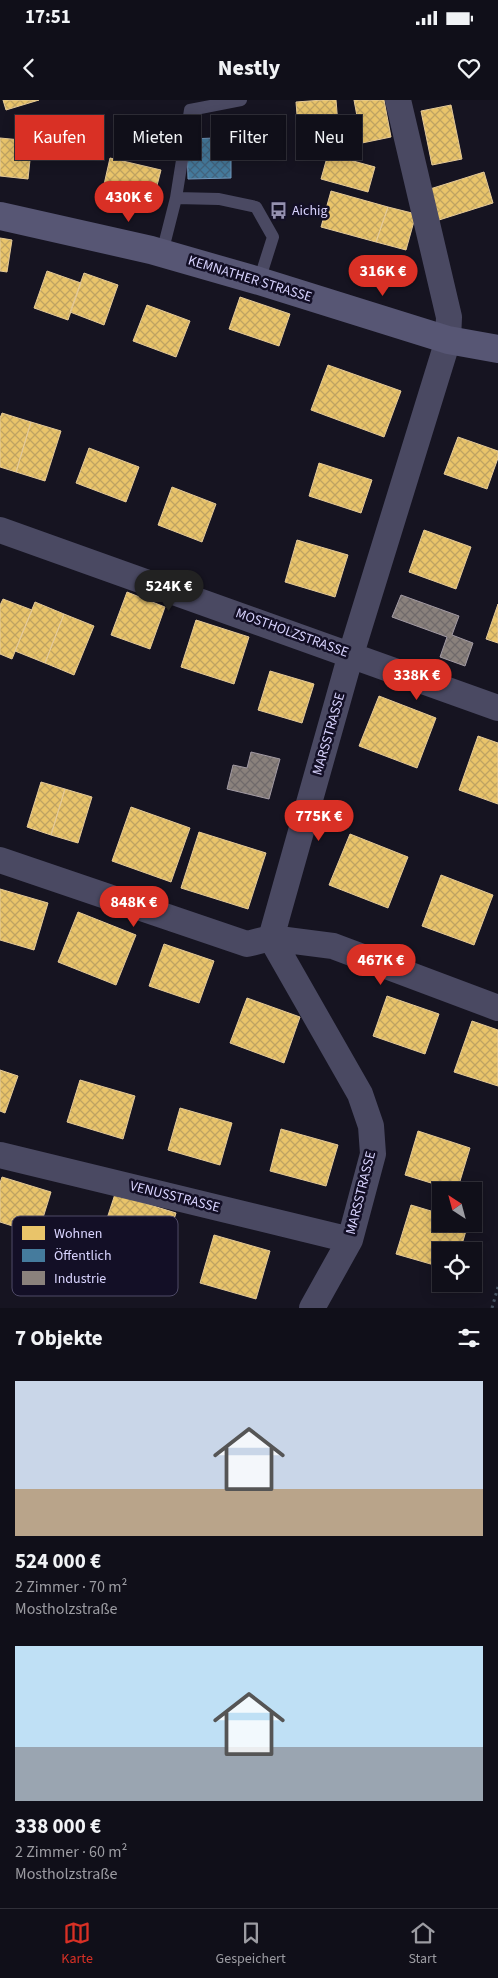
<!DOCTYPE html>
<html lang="de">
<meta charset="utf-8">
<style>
:root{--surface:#100f19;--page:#191822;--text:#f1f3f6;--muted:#9c9ca2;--line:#302f38;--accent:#d93025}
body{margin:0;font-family:"Source Sans 3",sans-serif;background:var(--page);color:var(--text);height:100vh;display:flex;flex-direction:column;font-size:19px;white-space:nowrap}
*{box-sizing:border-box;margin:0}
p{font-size:16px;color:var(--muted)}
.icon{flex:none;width:28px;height:28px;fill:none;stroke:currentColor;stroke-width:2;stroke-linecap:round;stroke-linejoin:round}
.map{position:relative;height:1208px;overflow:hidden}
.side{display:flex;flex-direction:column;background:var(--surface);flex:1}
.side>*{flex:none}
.hud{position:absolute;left:15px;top:15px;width:469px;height:45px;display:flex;gap:10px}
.needle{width:32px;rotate:324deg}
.controls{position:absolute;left:432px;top:1082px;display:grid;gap:10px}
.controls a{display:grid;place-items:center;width:50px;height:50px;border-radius:0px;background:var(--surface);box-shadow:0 2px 12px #0003,0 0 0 1px var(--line);font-size:25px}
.price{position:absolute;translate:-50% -42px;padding:0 11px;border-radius:18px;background:var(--accent);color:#fff;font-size:16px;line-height:32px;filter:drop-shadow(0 1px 2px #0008)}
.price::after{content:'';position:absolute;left:50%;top:30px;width:15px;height:11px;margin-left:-8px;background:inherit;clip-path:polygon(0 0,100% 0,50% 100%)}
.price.on{background:#222;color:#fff}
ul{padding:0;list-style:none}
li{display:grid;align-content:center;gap:10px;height:265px;padding:0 15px}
li span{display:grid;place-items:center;height:155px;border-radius:0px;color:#555}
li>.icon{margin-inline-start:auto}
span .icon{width:90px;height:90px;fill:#fffc;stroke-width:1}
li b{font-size:21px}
h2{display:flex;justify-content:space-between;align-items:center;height:60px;padding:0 15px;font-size:21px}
.tag{padding:0 18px;border-radius:0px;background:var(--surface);box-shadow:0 2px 12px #0003,0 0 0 1px var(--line);font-size:18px;line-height:45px}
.tag.on{background:var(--accent);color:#fff}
.status{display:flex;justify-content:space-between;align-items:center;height:35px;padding:0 25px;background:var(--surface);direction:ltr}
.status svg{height:14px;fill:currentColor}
header{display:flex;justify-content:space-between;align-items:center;height:65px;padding:0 15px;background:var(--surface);font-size:22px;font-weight:800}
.tabs{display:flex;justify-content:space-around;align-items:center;height:70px;border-top:1px solid var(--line);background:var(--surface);font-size:14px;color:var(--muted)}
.tabs a{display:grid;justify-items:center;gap:2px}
.tabs .on{color:var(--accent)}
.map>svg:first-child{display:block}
</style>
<div class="status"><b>17:51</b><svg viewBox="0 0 49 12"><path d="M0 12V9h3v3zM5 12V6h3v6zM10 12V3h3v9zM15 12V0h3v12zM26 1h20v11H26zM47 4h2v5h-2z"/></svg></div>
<header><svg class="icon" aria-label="back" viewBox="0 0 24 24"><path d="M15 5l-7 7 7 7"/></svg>Nestly<svg class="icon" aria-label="heart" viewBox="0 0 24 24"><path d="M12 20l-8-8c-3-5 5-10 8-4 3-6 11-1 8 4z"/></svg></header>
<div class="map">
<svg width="498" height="1208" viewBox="0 0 498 1208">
<defs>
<pattern id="homes-cross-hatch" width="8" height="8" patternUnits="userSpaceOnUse" patternTransform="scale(1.25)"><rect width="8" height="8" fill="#e9c46a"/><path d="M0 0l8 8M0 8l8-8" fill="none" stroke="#bfa362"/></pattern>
<pattern id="public-cross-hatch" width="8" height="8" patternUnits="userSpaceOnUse" patternTransform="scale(1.25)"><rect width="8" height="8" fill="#457b9d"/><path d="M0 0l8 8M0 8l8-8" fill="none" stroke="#43637d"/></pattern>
<pattern id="industry-cross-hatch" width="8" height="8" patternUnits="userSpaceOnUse" patternTransform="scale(1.25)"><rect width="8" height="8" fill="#8a817c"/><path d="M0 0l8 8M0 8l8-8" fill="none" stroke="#706a6b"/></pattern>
</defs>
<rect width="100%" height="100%" fill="#161421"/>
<path fill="url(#homes-cross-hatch)" stroke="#e4c997" d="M3,0H39L6,10Z
M323,0H336L339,37L299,40L296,2Z
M354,0H384L391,37L362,43Z
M451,5L462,59L432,65L421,11Z
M216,16L273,17L272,52L230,51L231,39L215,38Z
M0,38L32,41L28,79L0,76Z
M328,54L375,67L368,92L321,79Z
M110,58L161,70L153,101L103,89Z
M484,72L493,103L439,120L430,89Z
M331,91L388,107L376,142L321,127Z
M388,107L416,114L406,150L376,142Z
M0,138L12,140L7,172L0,171Z
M47,171L81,183L68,220L34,208Z
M84,173L118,185L104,225L70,212Z
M240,197L290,214L279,246L229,229Z
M147,205L190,221L176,257L133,241Z
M328,265L401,291L384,337L311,310Z
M2,313L31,322L16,372L0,367V318Z
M31,322L61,331L45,381L16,372Z
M458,337L498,351V358L487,389L444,374Z
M89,348L139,367L126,402L76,383Z
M319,363L372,380L361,413L309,396Z
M172,387L216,404L202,442L158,425Z
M424,430L471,447L456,489L409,472Z
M297,440L348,455L335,497L285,482Z
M127,492L165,507L150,549L111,535Z
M3,499L32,510L12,559L0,554V505Z
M35,502L64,514L45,563L15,551Z
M498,504V543L486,539Z
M64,514L94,526L74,575L45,563Z
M196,520L249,537L234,584L181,567Z
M270,571L314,584L302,623L258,610Z
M379,596L436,618L417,668L359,646Z
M478,636L498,643V704L459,690Z
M41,682L65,689L51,735L27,727Z
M65,689L92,697L78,743L51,735Z
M131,707L190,728L171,782L112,761Z
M199,732L266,753L248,809L181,788Z
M350,734L408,757L388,808L329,785Z
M441,775L493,795L474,845L422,826Z
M0,789L48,803L34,850L0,840Z
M78,812L136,835L116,885L58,862Z
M164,844L214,861L199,903L149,886Z
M387,896L439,914L425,954L373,936Z
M247,898L300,917L284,963L230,943Z
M472,921L498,930V986L454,972Z
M0,970L18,976L5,1013L0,1011Z
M80,980L135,996L123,1039L67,1022Z
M180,1008L232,1023L220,1065L168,1050Z
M281,1029L338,1045L326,1086L270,1071Z
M418,1031L470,1048L457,1091L405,1075Z
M2,1077L51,1092L38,1134L0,1122V1083Z
M115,1094L176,1113L160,1163L99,1143Z
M411,1105L441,1114V1124H468L460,1151H441V1167L396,1154Z
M214,1135L270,1151L256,1199L200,1183Z"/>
<path fill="url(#public-cross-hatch)" stroke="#7196ba" d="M215,38L231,39V78L188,79L187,39Z"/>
<path fill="url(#industry-cross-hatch)" stroke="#a29aa3" d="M401,495L459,516L452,535L473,543L465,566L440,557L447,537L392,517Z
M251,652L280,659L269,699L227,689L233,665L247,668Z"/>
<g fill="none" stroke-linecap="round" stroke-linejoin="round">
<path stroke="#44505f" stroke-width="3" stroke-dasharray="2.5 4" stroke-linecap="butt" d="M492,1208L498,1187"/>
<path stroke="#4a4962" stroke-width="12" d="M176,98L190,10L241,0
M162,153L176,98L219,99L256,107L273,137L259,181"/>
<path stroke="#4a4962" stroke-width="26" d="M0,430L498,608
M0,760L247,844L271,838L333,846L498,908
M0,1055L350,1140
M312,1208L350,1140L373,1054L371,1026L360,994L271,838L351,554L448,240L449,217L398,0"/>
<path stroke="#575674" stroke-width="28" d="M0,116L151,150L259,181L448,240L498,249"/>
</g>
<defs>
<symbol id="bus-bare" viewBox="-9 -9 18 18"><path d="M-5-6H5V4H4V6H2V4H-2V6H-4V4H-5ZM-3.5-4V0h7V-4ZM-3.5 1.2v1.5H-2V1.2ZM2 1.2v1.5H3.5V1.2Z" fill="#9591b1" stroke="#130f26" stroke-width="2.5" paint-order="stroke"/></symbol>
</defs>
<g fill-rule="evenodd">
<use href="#bus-bare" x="266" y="98" width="25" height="25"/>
</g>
<g text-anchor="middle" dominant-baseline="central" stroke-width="5" stroke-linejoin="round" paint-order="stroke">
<g font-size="14" fill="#d9d4ff" stroke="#130f26" text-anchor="start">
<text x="292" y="111">Aichig</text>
</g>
<g font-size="14" fill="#d9d4ff" stroke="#130f26">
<text transform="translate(250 179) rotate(17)">KEMNATHER STRASSE</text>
<text transform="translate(292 533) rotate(20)">MOSTHOLZSTRASSE</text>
<text transform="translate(329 634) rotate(-74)">MARSSTRASSE</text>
<text transform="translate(361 1093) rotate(-76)">MARSSTRASSE</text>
<text transform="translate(175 1097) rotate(14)">VENUSSTRASSE</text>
</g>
</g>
<rect x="12" y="1116" width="166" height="80" rx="8" fill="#130f26" stroke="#4e4a67" stroke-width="1"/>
<rect x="22" y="1126" width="23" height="14" fill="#e9c46a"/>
<rect x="22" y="1149" width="23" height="13" fill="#457b9d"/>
<rect x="22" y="1171" width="23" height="14" fill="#8a817c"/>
<g font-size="14" fill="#d9d4ff">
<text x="54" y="1138">Wohnen</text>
<text x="54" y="1160">Öffentlich</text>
<text x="54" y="1183">Industrie</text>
</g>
</svg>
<div class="controls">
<a><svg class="needle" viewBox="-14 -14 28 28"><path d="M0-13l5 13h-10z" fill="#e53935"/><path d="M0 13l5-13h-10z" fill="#9c9ca2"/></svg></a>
<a><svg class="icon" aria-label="locate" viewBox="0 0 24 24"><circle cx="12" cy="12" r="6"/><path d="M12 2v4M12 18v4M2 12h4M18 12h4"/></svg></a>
</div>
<b class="price" style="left:129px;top:123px">430K €</b>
<b class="price" style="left:383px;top:197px">316K €</b>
<b class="price on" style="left:169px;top:512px">524K €</b>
<b class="price" style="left:417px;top:601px">338K €</b>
<b class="price" style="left:319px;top:742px">775K €</b>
<b class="price" style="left:134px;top:828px">848K €</b>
<b class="price" style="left:381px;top:886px">467K €</b>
<div class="hud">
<a class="tag on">Kaufen</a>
<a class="tag">Mieten</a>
<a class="tag">Filter</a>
<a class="tag">Neu</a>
</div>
</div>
<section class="side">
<h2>7 Objekte<svg class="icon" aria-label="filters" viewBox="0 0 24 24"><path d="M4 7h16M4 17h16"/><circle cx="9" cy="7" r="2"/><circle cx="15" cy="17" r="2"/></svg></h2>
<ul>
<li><span style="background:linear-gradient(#c9d6e8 70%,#b9a48a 0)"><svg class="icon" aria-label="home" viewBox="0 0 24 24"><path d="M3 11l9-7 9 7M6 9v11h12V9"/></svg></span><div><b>524 000 €</b><p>2 Zimmer · 70 m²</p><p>Mostholzstraße</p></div></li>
<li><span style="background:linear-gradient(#bfe0f5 65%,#9aa5b1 0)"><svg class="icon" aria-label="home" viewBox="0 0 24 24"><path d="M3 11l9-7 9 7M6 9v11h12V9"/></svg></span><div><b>338 000 €</b><p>2 Zimmer · 60 m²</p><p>Mostholzstraße</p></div></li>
</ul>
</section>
<nav class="tabs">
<a class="on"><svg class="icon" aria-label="map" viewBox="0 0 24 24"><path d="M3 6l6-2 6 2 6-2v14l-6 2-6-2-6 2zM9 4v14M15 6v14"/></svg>Karte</a>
<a><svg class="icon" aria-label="saved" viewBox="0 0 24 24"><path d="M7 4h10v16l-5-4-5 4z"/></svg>Gespeichert</a>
<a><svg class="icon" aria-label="home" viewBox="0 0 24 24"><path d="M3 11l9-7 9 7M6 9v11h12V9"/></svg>Start</a>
</nav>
